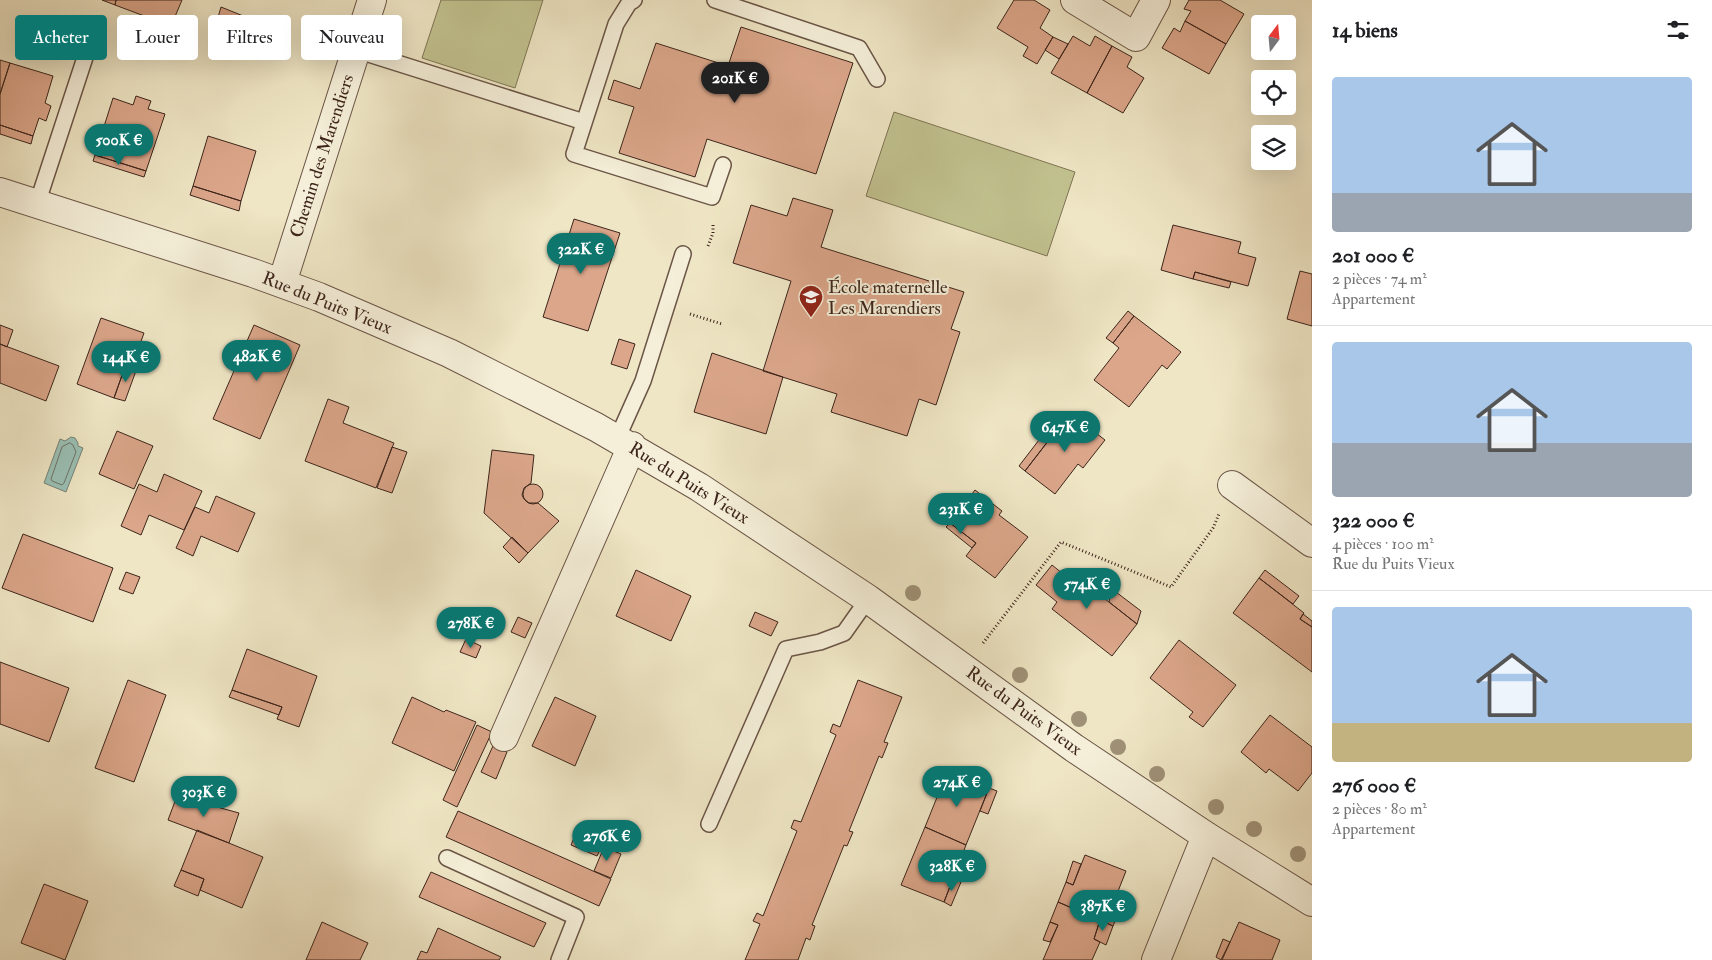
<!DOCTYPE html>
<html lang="fr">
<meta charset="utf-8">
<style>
:root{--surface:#fff;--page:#f2f2f2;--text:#202124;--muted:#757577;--line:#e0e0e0;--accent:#0f766e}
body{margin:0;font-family:"IM FELL Double Pica",serif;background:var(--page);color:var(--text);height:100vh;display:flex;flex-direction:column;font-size:19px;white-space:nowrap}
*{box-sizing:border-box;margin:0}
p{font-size:16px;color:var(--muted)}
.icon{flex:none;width:28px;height:28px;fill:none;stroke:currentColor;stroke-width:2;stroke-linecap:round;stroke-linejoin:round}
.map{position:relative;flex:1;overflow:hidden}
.side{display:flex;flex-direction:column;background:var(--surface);width:400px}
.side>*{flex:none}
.guide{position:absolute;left:15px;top:15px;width:475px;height:45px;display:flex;gap:10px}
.needle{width:32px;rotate:16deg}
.buttons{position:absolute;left:1251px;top:15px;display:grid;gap:10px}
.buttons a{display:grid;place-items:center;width:45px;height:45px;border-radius:5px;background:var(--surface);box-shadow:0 5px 20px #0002;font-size:25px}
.price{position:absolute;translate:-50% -42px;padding:0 11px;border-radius:18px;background:var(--accent);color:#fff;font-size:16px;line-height:32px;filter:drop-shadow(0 1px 2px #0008)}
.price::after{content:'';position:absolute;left:50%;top:30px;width:15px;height:11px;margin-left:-8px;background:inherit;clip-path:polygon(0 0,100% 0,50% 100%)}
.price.current{background:#222;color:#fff}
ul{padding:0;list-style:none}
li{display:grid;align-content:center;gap:10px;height:265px;padding:0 20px}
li+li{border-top:1px solid var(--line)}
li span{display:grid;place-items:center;height:155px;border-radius:5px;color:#555}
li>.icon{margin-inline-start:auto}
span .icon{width:90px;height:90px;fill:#fffc;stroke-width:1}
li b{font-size:21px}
h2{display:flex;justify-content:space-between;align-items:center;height:60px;padding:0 20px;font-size:21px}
.tag{padding:0 18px;border-radius:5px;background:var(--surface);box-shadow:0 5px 20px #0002;font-size:18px;line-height:45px}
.tag.current{background:var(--accent);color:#fff}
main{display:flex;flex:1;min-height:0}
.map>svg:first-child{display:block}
</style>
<main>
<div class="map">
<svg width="1312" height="960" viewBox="0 0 1312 960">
<rect width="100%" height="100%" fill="#efe6c5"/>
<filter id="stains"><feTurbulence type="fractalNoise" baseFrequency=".004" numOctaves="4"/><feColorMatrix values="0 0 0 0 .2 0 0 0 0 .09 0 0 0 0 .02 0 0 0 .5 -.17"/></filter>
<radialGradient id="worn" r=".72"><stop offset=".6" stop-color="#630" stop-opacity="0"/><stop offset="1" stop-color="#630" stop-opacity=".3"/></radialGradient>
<path fill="#c1c28f" stroke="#7f7455" d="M441,0H543L515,88L422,58Z
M894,112L1075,172L1047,256L866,196Z"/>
<path fill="#9ac0b5" stroke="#758277" d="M71,437L75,438L78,443V446L83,448L66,492L44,483L60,439L65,441Z"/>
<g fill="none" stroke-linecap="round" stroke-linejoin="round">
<path stroke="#6c7268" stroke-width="1" d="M70,443L73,445L76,452L64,483L62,485L52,481L51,479L62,447Z"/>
</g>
<path fill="#dba68a" stroke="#3d251b" d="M102,0H116L115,5Z
M116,0H182L171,26L115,5Z
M1014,0H1034L1050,10L1040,28L1053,37L1037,64L1023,56L1028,47L997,28Z
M1189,0H1220L1244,14L1226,44L1185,21L1191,11L1184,9Z
M221,7L263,24L252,59L211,42Z
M1185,21L1226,44L1209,74L1162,48L1174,28L1180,32Z
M741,27L853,63L816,174L707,139L695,177L619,153L634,107L608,99L614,80L640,89L656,43L728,66Z
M1073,36L1090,46L1095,36L1112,46L1087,93L1051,73Z
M1053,37L1068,44L1059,59L1045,50Z
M1112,46L1132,57L1127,67L1144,78L1123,113L1087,93Z
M0,60L10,63L0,94Z
M10,63L53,76L45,103L51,106L46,121L39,118L33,136L0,125V94Z
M136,96L151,101L148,109L165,114L146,171L95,155L113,98L133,105Z
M0,125L33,136L31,144L0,134Z
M208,136L256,151L241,201L193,186Z
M95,155L146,171L144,177L93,161Z
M193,186L241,201L239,211L190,195Z
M793,198L833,210L821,247L964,292L951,329L960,332L936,405L919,399L907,436L831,412L837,394L763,371L791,281L733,263L751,205L787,216Z
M574,219L620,233L588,331L543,317Z
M1173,225L1241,242L1238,253L1256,258L1248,286L1195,272L1193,279L1161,270Z
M1300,271L1312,274V326L1287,319Z
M1195,272L1231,282L1229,288L1193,279Z
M1128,311L1134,316L1113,343L1106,338Z
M1134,316L1181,352L1167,369L1162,365L1129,407L1094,380L1119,348L1113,343Z
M101,318L144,333L132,366L126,364L114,398L77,384Z
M0,325L13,330L7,347L0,344Z
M254,325L300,345L260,439L213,419Z
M619,339L635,344L627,369L611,364Z
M0,344L59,366L46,401L0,383Z
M712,353L783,377L766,434L694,412Z
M126,364L137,368L125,401L114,398Z
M328,399L349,407L343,423L394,443L376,488L305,461Z
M1070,413L1105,440L1083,468L1078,464L1055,494L1025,471Z
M117,431L153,446L134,489L99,474Z
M1042,436L1048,441L1025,471L1019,466Z
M392,447L407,452L392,493L377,488Z
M492,450L534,455L531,483L524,488L522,495L524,499L529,503H538L559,521L528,553L484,513Z
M164,474L202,491L184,530L149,515L141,535L121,526L139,484L157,492Z
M523 494a10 10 0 1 1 20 0a10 10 0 1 1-20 0Z
M975,490L1002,511L999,515L1028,537L995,578L966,556L976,543L950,523Z
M216,496L255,513L238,552L201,536L193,556L176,548L195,507L209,513Z
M950,523L976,543L972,548L946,527Z
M23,534L113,568L93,622L2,588Z
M512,537L528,553L519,563L503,547Z
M1052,565L1073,582L1077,577L1137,624L1112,656L1052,609L1057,602L1036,585Z
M636,570L691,596L671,641L616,616Z
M1265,570L1299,596L1293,604L1259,578Z
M126,572L140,577L133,594L119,589Z
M1259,578L1304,613L1300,619L1312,627V672L1233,613Z
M1112,589L1141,611L1137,624L1109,602Z
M755,612L778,622L771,636L749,626Z
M1303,614L1312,621V627L1300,619Z
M518,617L532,623L525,638L511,632Z
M466,639L481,646L476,658L460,652Z
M1179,640L1236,685L1203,727L1189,717L1193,712L1150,678Z
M247,649L317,676L299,727L277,719L282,707L232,690Z
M0,662L69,688L49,742L0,724Z
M128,680L166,695L134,782L95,768Z
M858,680L902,697L884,742L888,743L882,758L879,756L849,831L853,832L847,846L844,845L812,925L815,926L810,940L806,938L798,960H745L760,924L753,921L757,913L763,916L797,831L791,828L794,820L801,822L836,735L830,732L833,724L840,727Z
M232,690L282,707L279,715L229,697Z
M412,697L444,712L446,710L476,722L454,771L392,743Z
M555,697L596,716L575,766L532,746Z
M1270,715L1312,747V773L1298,791L1269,769L1266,773L1241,752Z
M477,725L492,732L457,807L443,800Z
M493,746L507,752L496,779L481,772Z
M948,770L989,788L966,845L925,827Z
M989,788L997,791L988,814L980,811Z
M177,796L239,813L229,843L168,820Z
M458,811L611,879L599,906L446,837Z
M925,827L966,845L944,902L901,885Z
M578,828L605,839L597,856L571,845Z
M197,830L263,857L242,908L200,890L204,879L181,870Z
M604,847L621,854L611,878L594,871Z
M1085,855L1126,871L1113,904L1107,901L1100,920L1058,902L1066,882L1073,885Z
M1073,861L1081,864L1073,885L1066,882Z
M181,870L204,879L198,896L174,886Z
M431,872L546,923L534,947L419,897Z
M953,879L961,882L951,906L944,902Z
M44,884L88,901L65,960L21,943Z
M1107,901L1121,906L1113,926L1100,920Z
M1058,902L1100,920L1094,939L1100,942L1092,960H1043L1058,925L1050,922Z
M1100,920L1113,926L1106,945L1094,939Z
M322,922L368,943L360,960H306Z
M1050,922L1058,925L1050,942L1043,940Z
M1239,922L1280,940L1272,960H1222Z
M438,928L501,957L499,960H417L421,951L427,953Z
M1223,939L1230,942L1221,960L1216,957Z"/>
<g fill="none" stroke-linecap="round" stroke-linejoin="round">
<defs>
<path id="lane" d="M634,0L629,3L616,24L574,154L712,197L723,165
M715,0L859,48L877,79
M356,50L584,122
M37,204L94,30
M617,439L643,381L683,254
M709,824L786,649L820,642L844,633L868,599
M447,858L576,917L559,960"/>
<path id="street" d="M1075,0L1136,37L1156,0
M0,192L253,273L319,297L449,353L596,427L699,487L868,599L1074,748L1206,836L1312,902
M282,283L372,0
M1232,485L1312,543
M504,737L632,446
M1156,960L1206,836"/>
</defs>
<use href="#lane" stroke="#6a5546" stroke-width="18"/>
<use href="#street" stroke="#6a5546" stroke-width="30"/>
<path stroke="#3d251b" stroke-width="3" stroke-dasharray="1 2.5" stroke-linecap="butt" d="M708,246L713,233V223
M690,314L722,324
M983,643L1061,542L1171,587L1213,528L1219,514"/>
<use href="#lane" stroke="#f5efd9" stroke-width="15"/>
<use href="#street" stroke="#f5efd9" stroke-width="28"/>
</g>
<g fill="#9f9177">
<circle cx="913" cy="593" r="8"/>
<circle cx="1020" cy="675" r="8"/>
<circle cx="1079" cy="719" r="8"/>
<circle cx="1118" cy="747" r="8"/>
<circle cx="1157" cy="774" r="8"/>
<circle cx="1216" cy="807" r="8"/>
<circle cx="1254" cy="829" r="8"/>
<circle cx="1298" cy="854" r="8"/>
</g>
<defs>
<symbol id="school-pin" viewBox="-11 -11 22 30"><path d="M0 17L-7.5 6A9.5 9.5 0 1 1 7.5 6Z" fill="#8f2418" stroke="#f5efd9"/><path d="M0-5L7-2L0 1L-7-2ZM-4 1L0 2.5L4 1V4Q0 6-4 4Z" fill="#fff"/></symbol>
</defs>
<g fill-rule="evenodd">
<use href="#school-pin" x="797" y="283" width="28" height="38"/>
</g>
<g text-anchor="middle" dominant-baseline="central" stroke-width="4" stroke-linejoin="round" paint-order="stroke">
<g font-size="18" fill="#3d251b" stroke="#f5efd9">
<text transform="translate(322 156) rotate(-72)">Chemin des Marendiers</text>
<text transform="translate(327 303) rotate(22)">Rue du Puits Vieux</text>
<text transform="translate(689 483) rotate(32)">Rue du Puits Vieux</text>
<text transform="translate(1024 711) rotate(36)">Rue du Puits Vieux</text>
</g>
<g font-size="18" fill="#3d251b" stroke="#f5efd9" text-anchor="start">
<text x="828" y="287">École maternelle<tspan x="828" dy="21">Les Marendiers</tspan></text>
</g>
</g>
<rect width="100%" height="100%" filter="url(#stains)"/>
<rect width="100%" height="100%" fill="url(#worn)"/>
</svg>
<div class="buttons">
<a><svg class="needle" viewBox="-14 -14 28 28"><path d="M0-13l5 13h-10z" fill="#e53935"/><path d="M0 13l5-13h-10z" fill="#757577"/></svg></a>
<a><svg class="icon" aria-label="locate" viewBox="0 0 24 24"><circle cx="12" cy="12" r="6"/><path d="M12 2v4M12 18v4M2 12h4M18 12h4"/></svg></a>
<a><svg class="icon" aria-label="layers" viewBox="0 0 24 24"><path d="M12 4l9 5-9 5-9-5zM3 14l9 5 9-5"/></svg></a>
</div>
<b class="price current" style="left:735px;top:104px">201K €</b>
<b class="price" style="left:119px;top:166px">500K €</b>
<b class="price" style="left:581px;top:275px">322K €</b>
<b class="price" style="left:257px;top:382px">482K €</b>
<b class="price" style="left:126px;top:383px">144K €</b>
<b class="price" style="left:1065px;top:453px">647K €</b>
<b class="price" style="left:961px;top:535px">231K €</b>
<b class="price" style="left:1087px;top:610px">574K €</b>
<b class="price" style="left:471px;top:649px">278K €</b>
<b class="price" style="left:957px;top:808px">274K €</b>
<b class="price" style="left:204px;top:818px">303K €</b>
<b class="price" style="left:607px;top:862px">276K €</b>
<b class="price" style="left:952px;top:892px">328K €</b>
<b class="price" style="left:1103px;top:932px">387K €</b>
<div class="guide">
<a class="tag current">Acheter</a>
<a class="tag">Louer</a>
<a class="tag">Filtres</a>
<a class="tag">Nouveau</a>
</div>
</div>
<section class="side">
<h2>14 biens<svg class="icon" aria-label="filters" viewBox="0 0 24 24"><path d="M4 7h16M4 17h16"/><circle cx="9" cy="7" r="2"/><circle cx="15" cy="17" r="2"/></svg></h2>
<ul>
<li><span style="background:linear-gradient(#a9c7e8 75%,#9aa5b1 0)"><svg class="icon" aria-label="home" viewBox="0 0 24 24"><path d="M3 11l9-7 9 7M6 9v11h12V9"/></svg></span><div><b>201 000 €</b><p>2 pièces · 74 m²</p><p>Appartement</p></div></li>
<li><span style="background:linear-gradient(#a9c7e8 65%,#9aa5b1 0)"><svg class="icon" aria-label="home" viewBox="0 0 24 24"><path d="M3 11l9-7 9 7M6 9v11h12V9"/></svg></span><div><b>322 000 €</b><p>4 pièces · 100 m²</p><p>Rue du Puits Vieux</p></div></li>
<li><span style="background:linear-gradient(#a9c7e8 75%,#c2b280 0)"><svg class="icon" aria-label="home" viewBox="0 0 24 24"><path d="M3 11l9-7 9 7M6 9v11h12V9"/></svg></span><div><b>276 000 €</b><p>2 pièces · 80 m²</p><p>Appartement</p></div></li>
</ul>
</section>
</main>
